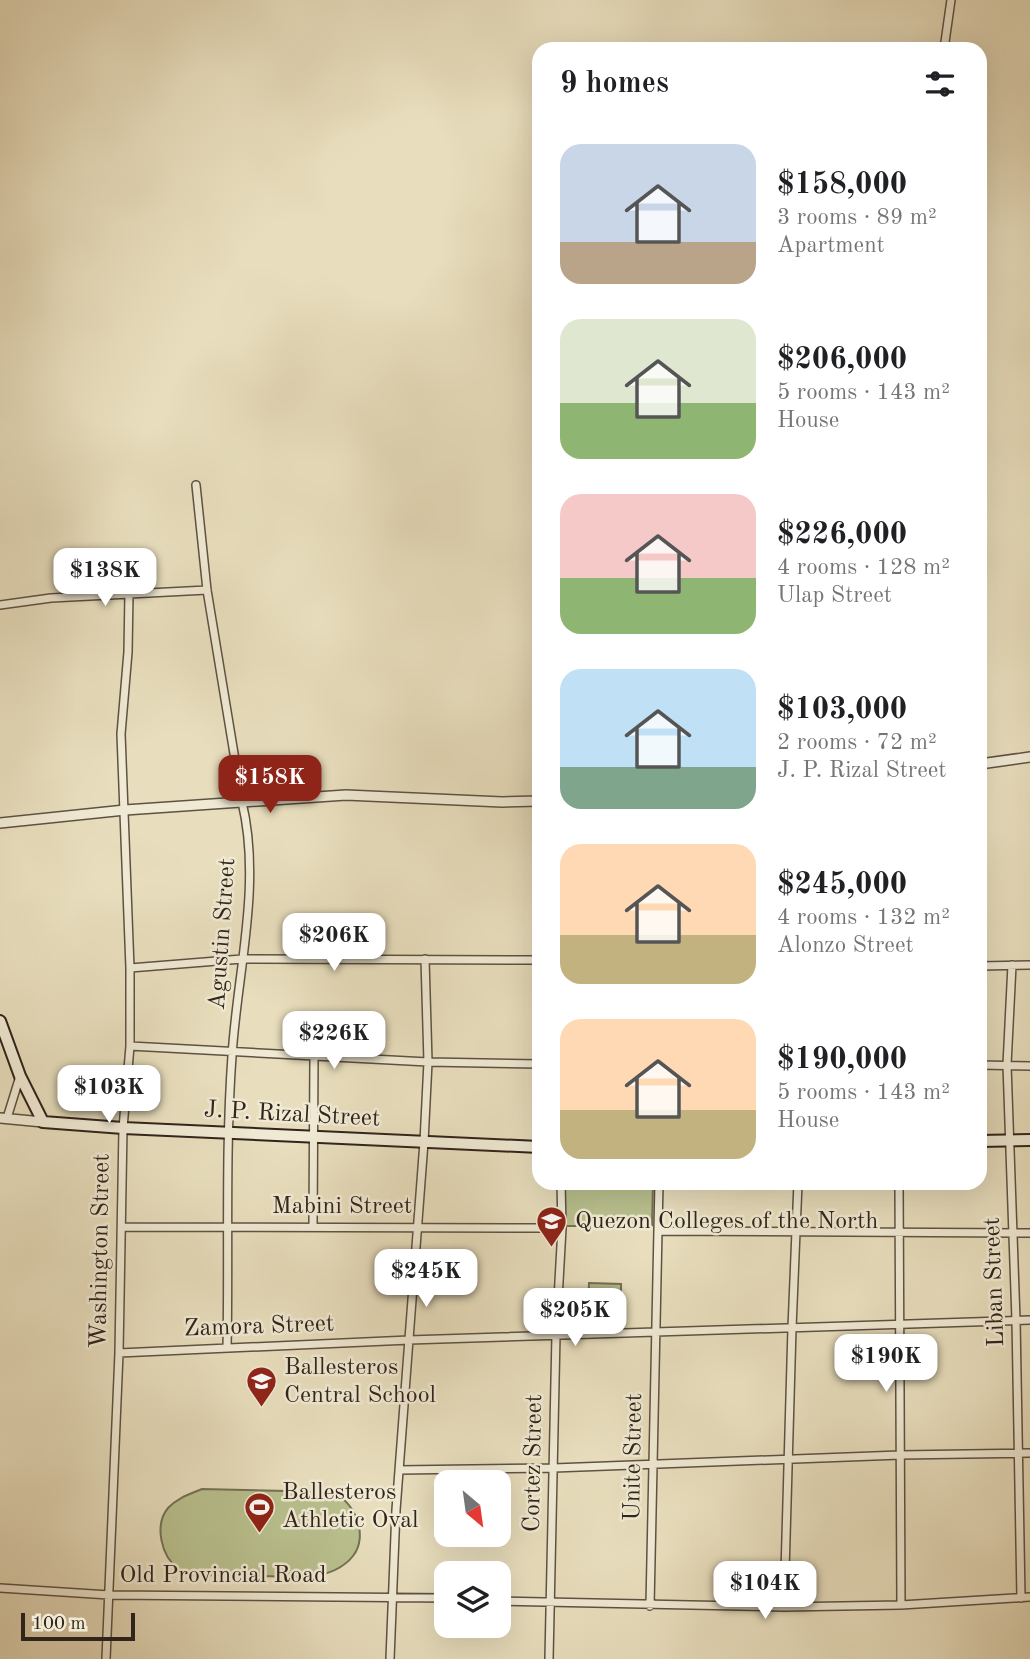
<!DOCTYPE html>
<meta charset="utf-8">
<style>
:root{--surface:#fff;--page:#f2f2f2;--text:#202124;--muted:#757577;--accent:#8f2418}
body{margin:0;font-family:"Old Standard TT",serif;background:var(--page);color:var(--text);height:100vh;display:flex;flex-direction:column;font-size:26px;white-space:nowrap}
*{box-sizing:border-box;margin:0}
p{font-size:23px;color:var(--muted)}
.icon{flex:none;width:38px;height:38px;fill:none;stroke:currentColor;stroke-width:2;stroke-linecap:round;stroke-linejoin:round}
.map{position:relative;flex:1;overflow:hidden}
.drawer{position:absolute;left:532px;top:42px;width:455px;height:1148px;display:flex;flex-direction:column;background:var(--surface);border-radius:21px;box-shadow:0 7px 28px #0002}
.drawer>*{flex:none}
.needle{width:46px;rotate:151deg}
.buttons{position:absolute;left:434px;top:1470px;display:grid;gap:14px}
.buttons a{display:grid;place-items:center;width:77px;height:77px;border-radius:14px;background:var(--surface);box-shadow:0 7px 28px #0002;font-size:35px}
.scale{position:absolute;left:21px;bottom:18px;width:114px;box-sizing:border-box;padding-left:7px;border:4px solid #30241b;border-top:0;font-size:19px;line-height:24px;white-space:nowrap;color:#30241b;-webkit-text-stroke:5px #f0ead4;paint-order:stroke}
.price{position:absolute;translate:-50% -60px;padding:0 16px;border-radius:14px;background:#fff;color:#222;font-size:23px;line-height:46px;filter:drop-shadow(0 2px 4px #0008)}
.price::after{content:'';position:absolute;left:50%;top:42px;width:21px;height:16px;margin-left:-10px;background:inherit;clip-path:polygon(0 0,100% 0,50% 100%)}
.price.current{background:var(--accent);color:#fff}
ul{padding:0;list-style:none}
li{display:flex;align-items:center;gap:21px;height:175px;padding:0 28px}
li span{display:grid;place-items:center;flex:none;width:196px;height:140px;border-radius:21px;color:#555}
li>.icon{margin-inline-start:auto}
span .icon{width:84px;height:84px;fill:#fffc;stroke-width:1}
li b{font-size:30px}
h2{display:flex;justify-content:space-between;align-items:center;height:84px;padding:0 28px;font-size:30px}
.map>svg:first-child{display:block}
</style>
<div class="map">
<svg width="1030" height="1659" viewBox="0 0 1030 1659">
<rect width="100%" height="100%" fill="#e8debd"/>
<filter id="stains"><feTurbulence type="fractalNoise" baseFrequency=".00286" numOctaves="4"/><feColorMatrix values="0 0 0 0 .2 0 0 0 0 .09 0 0 0 0 .02 0 0 0 .5 -.17"/></filter>
<radialGradient id="worn" r=".72"><stop offset=".6" stop-color="#630" stop-opacity="0"/><stop offset="1" stop-color="#630" stop-opacity=".3"/></radialGradient>
<path fill="#b9c08e" stroke="#747254" stroke-width="2" d="M565,1183H653L652,1226H565Z
M589,1283L621,1284V1315H588Z
M202,1489L331,1492C355,1500 369,1536 353,1556C342,1570 325,1575 309,1577L194,1575C189,1573 183,1572 179,1569C161,1557 154,1525 168,1508C177,1498 190,1494 202,1489Z"/>
<g fill="none" stroke-linecap="round" stroke-linejoin="round">
<defs>
<path id="minor" d="M944,49L951,0
M196,485L207,590L242,802C262,885 237,973 232,1056C225,1153 229,1251 227,1348
M0,605L51,598L207,590
M1012,965L1007,1065L1016,1320L1021,1598
M980,966L1030,965
M130,968L242,959L539,960
M130,1046L428,1062L539,1064
M980,1065L1030,1066
M7,1118L20,1076
M899,1183L901,1605
M122,1227L562,1228
M313,1227L314,1056
M658,1231L1030,1233
M119,1353L409,1340L1030,1320
M399,1470L554,1468L900,1455L1030,1453
M0,1588L109,1595L446,1598
M499,1601L784,1607L901,1605L1030,1597
M650,1606L659,1183
M784,1607L792,1328L798,1183
M106,1659L119,1353L123,1128L130,1046V968L121,734L128,652L129,593
M390,1659L396,1510L424,1142L428,1062L425,959
M549,1659L556,1335L562,1228L561,1183"/>
<path id="tertiary" d="M980,764L1030,757
M0,823L125,810L346,795L502,802L539,801
M0,1118L43,1122"/>
<path id="secondary" d="M0,1021L20,1076L43,1122L123,1128L539,1147
M980,1141L1030,1140"/>
</defs>
<use href="#minor" stroke="#5e5244" stroke-width="10"/>
<use href="#tertiary" stroke="#5e5244" stroke-width="12"/>
<use href="#secondary" stroke="#30241b" stroke-width="14"/>
<use href="#minor" stroke="#f0ead4" stroke-width="7"/>
<use href="#tertiary" stroke="#f0ead4" stroke-width="9"/>
<use href="#secondary" stroke="#f0ead4" stroke-width="10"/>
</g>
<defs>
<symbol id="university-pin" viewBox="-11 -11 22 30"><path d="M0 17L-7.5 6A9.5 9.5 0 1 1 7.5 6Z" fill="#8f2418" stroke="#f0ead4"/><path d="M0-5L7-2L0 1L-7-2ZM-4 1L0 2.5L4 1V4Q0 6-4 4Z" fill="#fff"/></symbol>
<symbol id="school-pin" viewBox="-11 -11 22 30"><path d="M0 17L-7.5 6A9.5 9.5 0 1 1 7.5 6Z" fill="#8f2418" stroke="#f0ead4"/><path d="M0-5L7-2L0 1L-7-2ZM-4 1L0 2.5L4 1V4Q0 6-4 4Z" fill="#fff"/></symbol>
<symbol id="stadium-pin" viewBox="-11 -11 22 30"><path d="M0 17L-7.5 6A9.5 9.5 0 1 1 7.5 6Z" fill="#8f2418" stroke="#f0ead4"/><path d="M0-5a6.5 5 0 1 0 0 10a6.5 5 0 1 0 0-10ZM-3.5-1.8h7v3.6h-7Z" fill="#fff"/></symbol>
</defs>
<g fill-rule="evenodd">
<use href="#university-pin" x="534" y="1204" width="35" height="47"/>
<use href="#school-pin" x="244" y="1364" width="35" height="47"/>
<use href="#stadium-pin" x="242" y="1490" width="35" height="47"/>
</g>
<g text-anchor="middle" dominant-baseline="central" stroke-width="5" stroke-linejoin="round" paint-order="stroke">
<g font-size="24" fill="#30241b" stroke="#f0ead4">
<text transform="translate(223 934) rotate(-86)">Agustin Street</text>
<text transform="translate(292 1115) rotate(3)">J. P. Rizal Street</text>
<text x="342" y="1207">Mabini Street</text>
<text transform="translate(101 1251) rotate(-89)">Washington Street</text>
<text transform="translate(995 1282) rotate(-92)">Liban Street</text>
<text transform="translate(259 1327) rotate(-2)">Zamora Street</text>
<text transform="translate(634 1457) rotate(-89)">Unite Street</text>
<text transform="translate(534 1463) rotate(-89)">Cortez Street</text>
<text x="223" y="1576">Old Provincial Road</text>
</g>
<g font-size="24" fill="#30241b" stroke="#f0ead4" text-anchor="start">
<text x="575" y="1222">Quezon Colleges of the North</text>
<text x="284" y="1368">Ballesteros<tspan x="284" dy="28">Central School</tspan></text>
<text x="282" y="1493">Ballesteros<tspan x="282" dy="28">Athletic Oval</tspan></text>
</g>
</g>
<rect width="100%" height="100%" filter="url(#stains)"/>
<rect width="100%" height="100%" fill="url(#worn)"/>
</svg>
<div class="buttons">
<a><svg class="needle" viewBox="-14 -14 28 28"><path d="M0-13l5 13h-10z" fill="#e53935"/><path d="M0 13l5-13h-10z" fill="#757577"/></svg></a>
<a><svg class="icon" aria-label="layers" viewBox="0 0 24 24"><path d="M12 4l9 5-9 5-9-5zM3 14l9 5 9-5"/></svg></a>
</div>
<div class="scale">100 m</div>
<b class="price" style="left:105px;top:608px">$138K</b>
<b class="price current" style="left:270px;top:815px">$158K</b>
<b class="price" style="left:334px;top:973px">$206K</b>
<b class="price" style="left:334px;top:1071px">$226K</b>
<b class="price" style="left:109px;top:1125px">$103K</b>
<b class="price" style="left:426px;top:1309px">$245K</b>
<b class="price" style="left:575px;top:1348px">$205K</b>
<b class="price" style="left:886px;top:1394px">$190K</b>
<b class="price" style="left:765px;top:1621px">$104K</b>
<section class="drawer">
<h2>9 homes<svg class="icon" aria-label="filters" viewBox="0 0 24 24"><path d="M4 7h16M4 17h16"/><circle cx="9" cy="7" r="2"/><circle cx="15" cy="17" r="2"/></svg></h2>
<ul>
<li><span style="background:linear-gradient(#c9d6e8 70%,#b9a48a 0)"><svg class="icon" aria-label="home" viewBox="0 0 24 24"><path d="M3 11l9-7 9 7M6 9v11h12V9"/></svg></span><div><b>$158,000</b><p>3 rooms · 89 m²</p><p>Apartment</p></div></li>
<li><span style="background:linear-gradient(#dfe7d0 60%,#8fb573 0)"><svg class="icon" aria-label="home" viewBox="0 0 24 24"><path d="M3 11l9-7 9 7M6 9v11h12V9"/></svg></span><div><b>$206,000</b><p>5 rooms · 143 m²</p><p>House</p></div></li>
<li><span style="background:linear-gradient(#f6c9c9 60%,#8fb573 0)"><svg class="icon" aria-label="home" viewBox="0 0 24 24"><path d="M3 11l9-7 9 7M6 9v11h12V9"/></svg></span><div><b>$226,000</b><p>4 rooms · 128 m²</p><p>Ulap Street</p></div></li>
<li><span style="background:linear-gradient(#bfe0f5 70%,#7fa58c 0)"><svg class="icon" aria-label="home" viewBox="0 0 24 24"><path d="M3 11l9-7 9 7M6 9v11h12V9"/></svg></span><div><b>$103,000</b><p>2 rooms · 72 m²</p><p>J. P. Rizal Street</p></div></li>
<li><span style="background:linear-gradient(#ffd9b3 65%,#c2b280 0)"><svg class="icon" aria-label="home" viewBox="0 0 24 24"><path d="M3 11l9-7 9 7M6 9v11h12V9"/></svg></span><div><b>$245,000</b><p>4 rooms · 132 m²</p><p>Alonzo Street</p></div></li>
<li><span style="background:linear-gradient(#ffd9b3 65%,#c2b280 0)"><svg class="icon" aria-label="home" viewBox="0 0 24 24"><path d="M3 11l9-7 9 7M6 9v11h12V9"/></svg></span><div><b>$190,000</b><p>5 rooms · 143 m²</p><p>House</p></div></li>
</ul>
</section>
</div>
